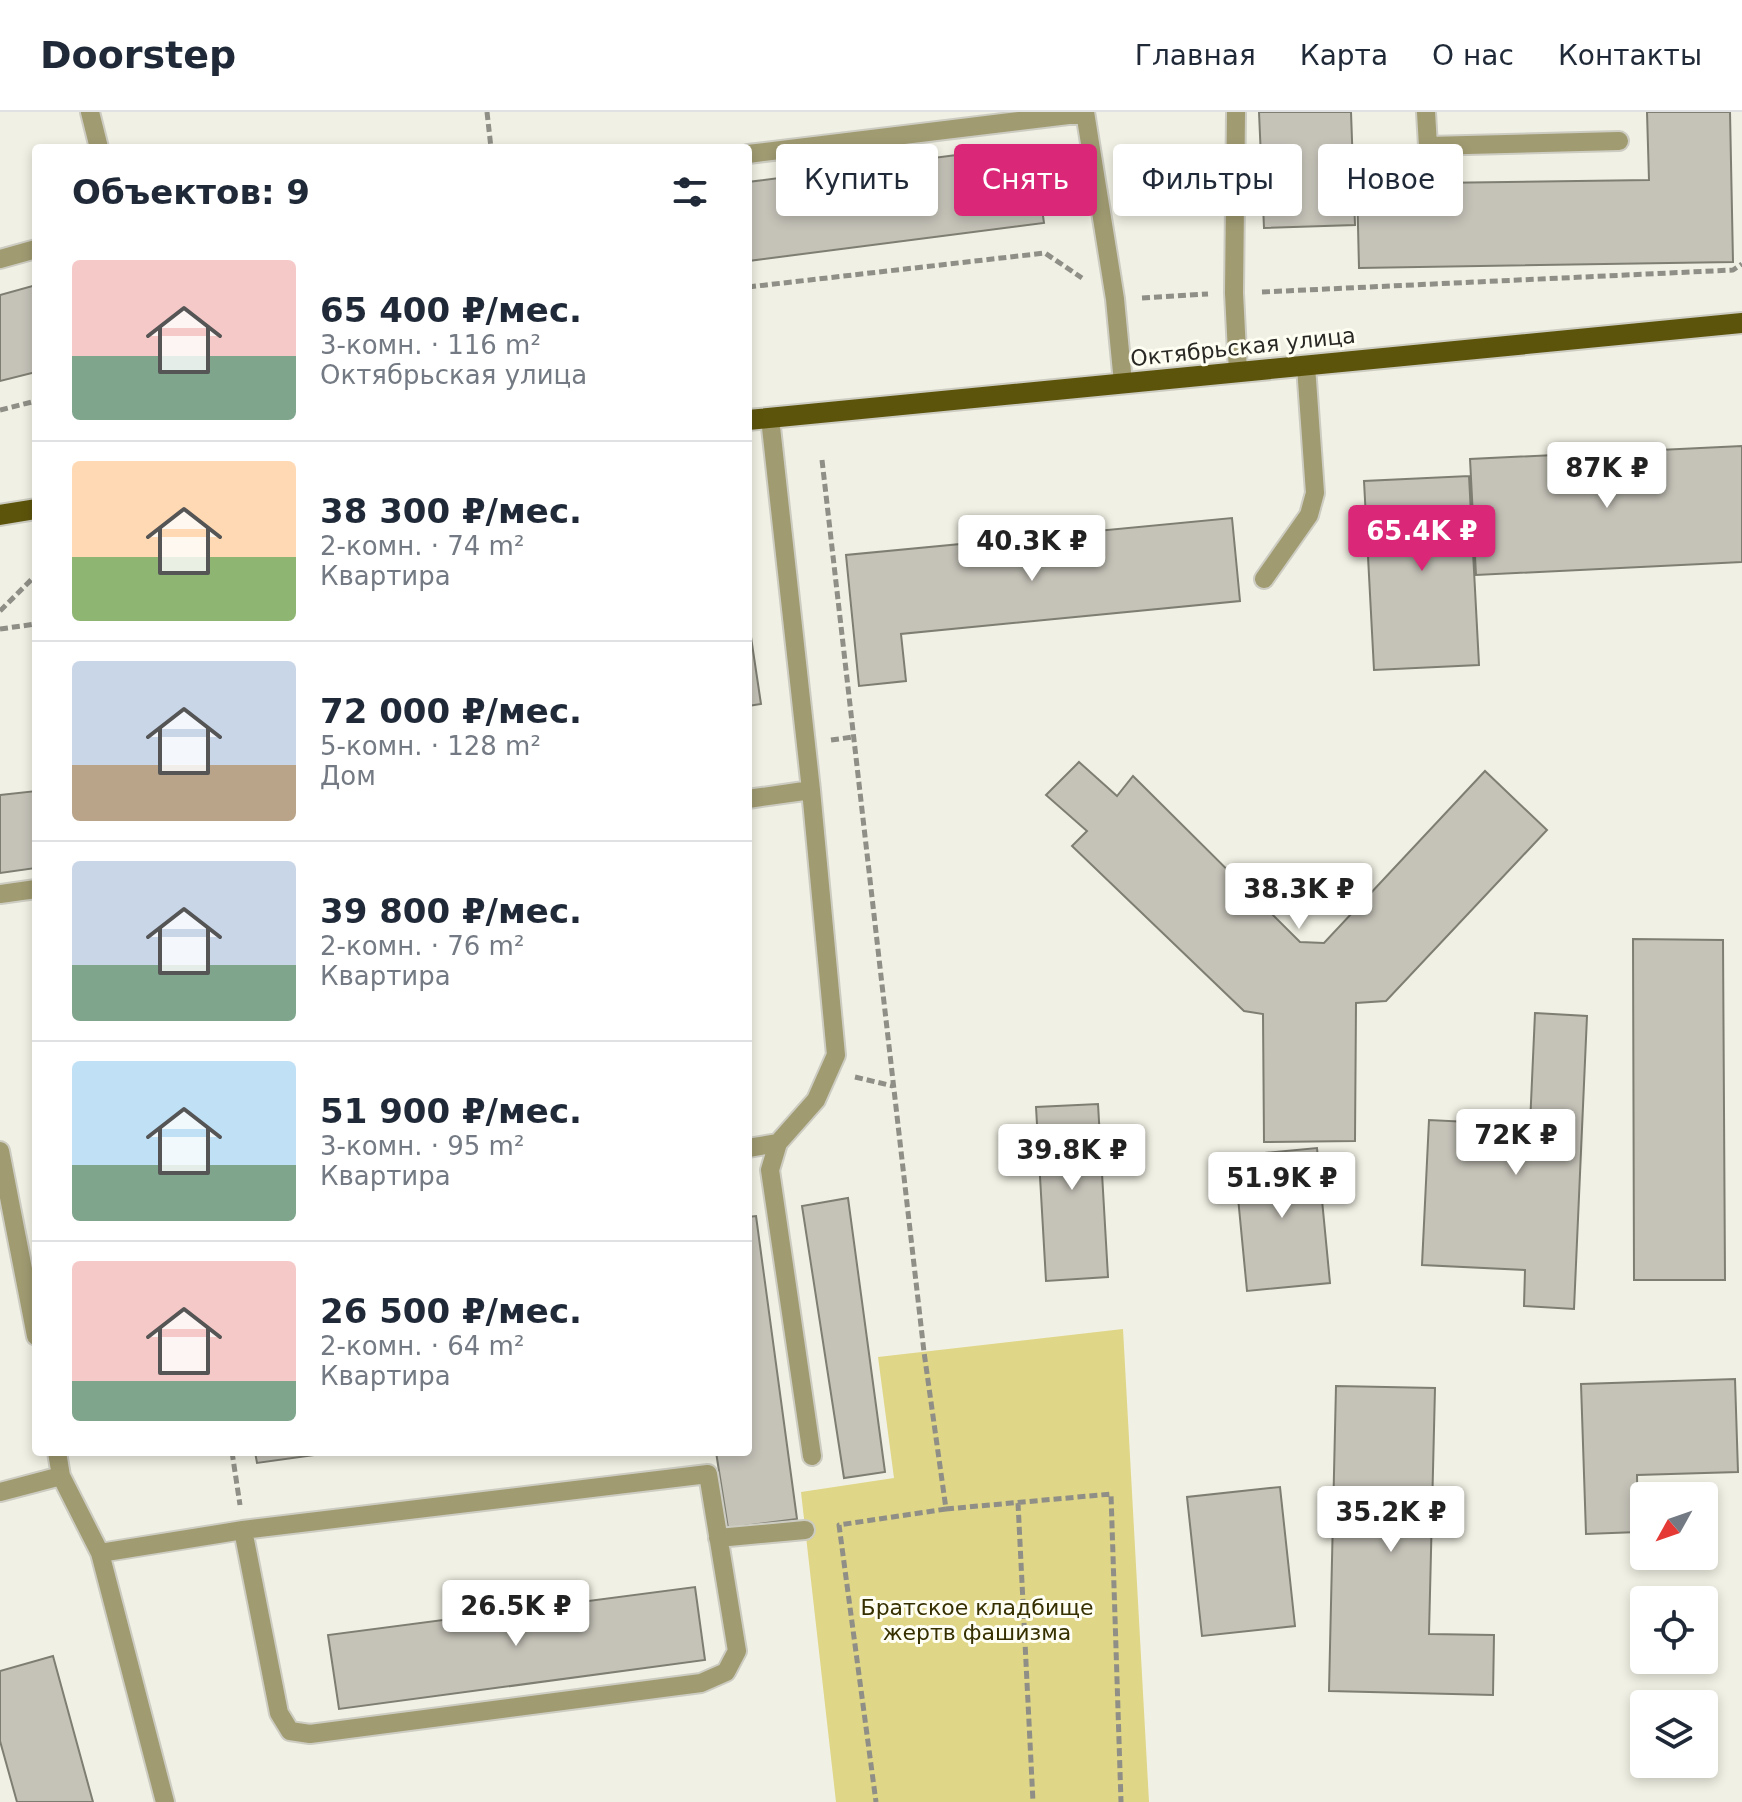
<!DOCTYPE html>
<html lang="ru">
<meta charset="utf-8">
<style>
:root{--surface:#fff;--page:#f2f2f3;--text:#1f2937;--muted:#747a83;--line:#e0e1e3;--accent:#db2777}
body{margin:0;font-family:"DejaVu Sans",sans-serif;background:var(--page);color:var(--text);height:100vh;display:flex;flex-direction:column;font-size:30px;white-space:nowrap}
*{box-sizing:border-box;margin:0}
p{font-size:26px;color:var(--muted)}
.icon{flex:none;width:44px;height:44px;fill:none;stroke:currentColor;stroke-width:2;stroke-linecap:round;stroke-linejoin:round}
.map{position:relative;flex:1;overflow:hidden}
.side{position:absolute;left:32px;top:32px;width:720px;height:1312px;display:flex;flex-direction:column;background:var(--surface);border-radius:8px;box-shadow:0 4px 12px #0003}
.side>*{flex:none}
.banner{position:absolute;left:776px;top:32px;width:760px;height:72px;display:flex;gap:16px}
.needle{width:52px;rotate:230deg}
.buttons{position:absolute;left:1630px;top:1370px;display:grid;gap:16px}
.buttons a{display:grid;place-items:center;width:88px;height:88px;border-radius:8px;background:var(--surface);box-shadow:0 4px 12px #0003;font-size:40px}
.price{position:absolute;translate:-50% -68px;padding:0 18px;border-radius:8px;background:#fff;color:#222;font-size:26px;line-height:52px;filter:drop-shadow(0 2px 4px #0008)}
.price::after{content:'';position:absolute;left:50%;top:48px;width:24px;height:18px;margin-left:-12px;background:inherit;clip-path:polygon(0 0,100% 0,50% 100%)}
.price.active{background:var(--accent);color:#fff}
ul{padding:0;list-style:none}
li{display:flex;align-items:center;gap:24px;height:200px;padding:0 40px}
li+li{border-top:2px solid var(--line)}
li span{display:grid;place-items:center;flex:none;width:224px;height:160px;border-radius:8px;color:#555}
li>.icon{margin-inline-start:auto}
span .icon{width:96px;height:96px;fill:#fffc;stroke-width:1}
li b{font-size:34px}
h2{display:flex;justify-content:space-between;align-items:center;height:96px;padding:0 40px;font-size:34px}
.tag{padding:0 28px;border-radius:8px;background:var(--surface);box-shadow:0 4px 12px #0003;font-size:28px;line-height:72px}
.tag.active{background:var(--accent);color:#fff}
header{display:flex;align-items:center;gap:48px;box-sizing:border-box;height:112px;padding:0 40px;background:var(--surface);border-bottom:2px solid var(--line)}
header strong{font-size:38px}
nav{display:flex;gap:44px;margin-inline-start:auto;font-size:28px}
.map>svg:first-child{display:block}
</style>
<header>
<strong>Doorstep</strong>
<nav><a>Главная</a><a>Карта</a><a>О нас</a><a>Контакты</a></nav>
</header>
<div class="map">
<svg width="1742" height="1690" viewBox="0 0 1742 1690">
<rect width="100%" height="100%" fill="#f1f0e4"/>
<path fill="#dfd687" d="M1123,1217L1149,1690H836L801,1380L894,1366L878,1245Z"/>
<path fill="#c5c3b8" stroke="#7f7e73" stroke-width="2" d="M1259,0H1351L1355,113L1264,116Z
M1647,0H1730L1733,150L1359,156L1357,72L1649,68Z
M1033,33L1044,111L748,149V70Z
M36,173V260L0,269V183Z
M1742,334V450L1476,463L1470,347Z
M1469,364L1479,553L1374,558L1364,369Z
M1232,406L1240,489L901,522L906,569L859,574L846,443Z
M748,505L761,592L748,594Z
M1079,650L1117,684L1133,664L1300,830L1324,831L1485,659L1547,718L1386,889L1356,891L1355,1029L1264,1030L1263,902L1244,899L1072,734L1087,719L1046,683Z
M36,679V756L0,761V683Z
M1633,827L1723,828L1725,1168H1634Z
M1535,901L1587,904L1574,1197L1524,1194L1525,1158L1422,1153L1429,1008L1530,1013Z
M1098,992L1108,1165L1046,1169L1036,995Z
M1317,1036L1330,1171L1247,1179L1234,1044Z
M848,1086L885,1360L844,1366L802,1094Z
M756,1104L797,1407L728,1416L716,1340H748V1105Z
M1735,1267L1738,1360L1637,1363L1638,1420L1586,1422L1581,1272Z
M1336,1274L1435,1276L1429,1522L1494,1523L1493,1583L1329,1579Z
M255,1340H336L257,1351Z
M1280,1375L1295,1514L1202,1524L1187,1385Z
M695,1475L705,1548L339,1597L328,1523Z
M53,1544L93,1690H17L0,1629V1559Z"/>
<g fill="none" stroke-linecap="round" stroke-linejoin="round">
<defs>
<path id="lane" d="M90,0L99,36
M1085,0L1115,187L1123,271
M1236,0L1234,181L1238,260
M1426,0L1428,34L1619,29
M748,42L1085,1
M0,147L36,137
M1264,467L1309,403L1315,381L1306,254
M811,678L836,943L816,988L778,1031L770,1058L812,1344
M748,687L811,678L770,306
M0,782L36,777
M748,1036L778,1031
M0,1039L36,1224
M57,1340L61,1364L100,1441L165,1690
M0,1380L61,1364
M718,1426L805,1418
M100,1441L243,1418L279,1601L290,1619L310,1622L701,1571L726,1560L737,1539L708,1362L243,1418"/>
<path id="primary" d="M748,308L1742,211
M0,403L36,397"/>
</defs>
<use href="#lane" stroke="#cdccc2" stroke-width="22"/>
<use href="#primary" stroke="#cdccc2" stroke-width="24"/>
<path stroke="#908f87" stroke-width="5" stroke-dasharray="8 4" stroke-linecap="butt" d="M487,0L491,36
M748,175L1045,141L1082,166
M1262,180L1733,158L1742,152
M1142,186L1208,182
M0,298L36,289
M822,348L924,1240L946,1397L839,1413L876,1690
M0,499L36,463
M0,517L36,512
M831,628L853,625
M855,965L893,974
M232,1340L240,1393
M1018,1391L1033,1690
M946,1397L1111,1382L1121,1690"/>
<use href="#lane" stroke="#a09b71" stroke-width="18"/>
<use href="#primary" stroke="#5d540b" stroke-width="20"/>
</g>
<g text-anchor="middle" dominant-baseline="central" stroke-width="6" stroke-linejoin="round" paint-order="stroke">
<g font-size="22" fill="#2a2925" stroke="#fffef2">
<text transform="translate(1243 235) rotate(-6)">Октябрьская улица</text>
</g>
<g font-size="22" fill="#363001" stroke="#fffef2">
<text x="977" y="1495">Братское кладбище<tspan x="977" dy="25">жертв фашизма</tspan></text>
</g>
</g>
</svg>
<div class="buttons">
<a><svg class="needle" viewBox="-14 -14 28 28"><path d="M0-13l5 13h-10z" fill="#e53935"/><path d="M0 13l5-13h-10z" fill="#747a83"/></svg></a>
<a><svg class="icon" aria-label="locate" viewBox="0 0 24 24"><circle cx="12" cy="12" r="6"/><path d="M12 2v4M12 18v4M2 12h4M18 12h4"/></svg></a>
<a><svg class="icon" aria-label="layers" viewBox="0 0 24 24"><path d="M12 4l9 5-9 5-9-5zM3 14l9 5 9-5"/></svg></a>
</div>
<b class="price" style="left:1607px;top:398px">87K ₽</b>
<b class="price active" style="left:1422px;top:461px">65.4K ₽</b>
<b class="price" style="left:1032px;top:471px">40.3K ₽</b>
<b class="price" style="left:1299px;top:819px">38.3K ₽</b>
<b class="price" style="left:1516px;top:1065px">72K ₽</b>
<b class="price" style="left:1072px;top:1080px">39.8K ₽</b>
<b class="price" style="left:1282px;top:1108px">51.9K ₽</b>
<b class="price" style="left:1391px;top:1442px">35.2K ₽</b>
<b class="price" style="left:516px;top:1536px">26.5K ₽</b>
<div class="banner">
<a class="tag">Купить</a>
<a class="tag active">Снять</a>
<a class="tag">Фильтры</a>
<a class="tag">Новое</a>
</div>
<section class="side">
<h2>Объектов: 9<svg class="icon" aria-label="filters" viewBox="0 0 24 24"><path d="M4 7h16M4 17h16"/><circle cx="9" cy="7" r="2"/><circle cx="15" cy="17" r="2"/></svg></h2>
<ul>
<li><span style="background:linear-gradient(#f6c9c9 60%,#7fa58c 0)"><svg class="icon" aria-label="home" viewBox="0 0 24 24"><path d="M3 11l9-7 9 7M6 9v11h12V9"/></svg></span><div><b>65 400 ₽/мес.</b><p>3-комн. · 116 m²</p><p>Октябрьская улица</p></div></li>
<li><span style="background:linear-gradient(#ffd9b3 60%,#8fb573 0)"><svg class="icon" aria-label="home" viewBox="0 0 24 24"><path d="M3 11l9-7 9 7M6 9v11h12V9"/></svg></span><div><b>38 300 ₽/мес.</b><p>2-комн. · 74 m²</p><p>Квартира</p></div></li>
<li><span style="background:linear-gradient(#c9d6e8 65%,#b9a48a 0)"><svg class="icon" aria-label="home" viewBox="0 0 24 24"><path d="M3 11l9-7 9 7M6 9v11h12V9"/></svg></span><div><b>72 000 ₽/мес.</b><p>5-комн. · 128 m²</p><p>Дом</p></div></li>
<li><span style="background:linear-gradient(#c9d6e8 65%,#7fa58c 0)"><svg class="icon" aria-label="home" viewBox="0 0 24 24"><path d="M3 11l9-7 9 7M6 9v11h12V9"/></svg></span><div><b>39 800 ₽/мес.</b><p>2-комн. · 76 m²</p><p>Квартира</p></div></li>
<li><span style="background:linear-gradient(#bfe0f5 65%,#7fa58c 0)"><svg class="icon" aria-label="home" viewBox="0 0 24 24"><path d="M3 11l9-7 9 7M6 9v11h12V9"/></svg></span><div><b>51 900 ₽/мес.</b><p>3-комн. · 95 m²</p><p>Квартира</p></div></li>
<li><span style="background:linear-gradient(#f6c9c9 75%,#7fa58c 0)"><svg class="icon" aria-label="home" viewBox="0 0 24 24"><path d="M3 11l9-7 9 7M6 9v11h12V9"/></svg></span><div><b>26 500 ₽/мес.</b><p>2-комн. · 64 m²</p><p>Квартира</p></div></li>
</ul>
</section>
</div>
